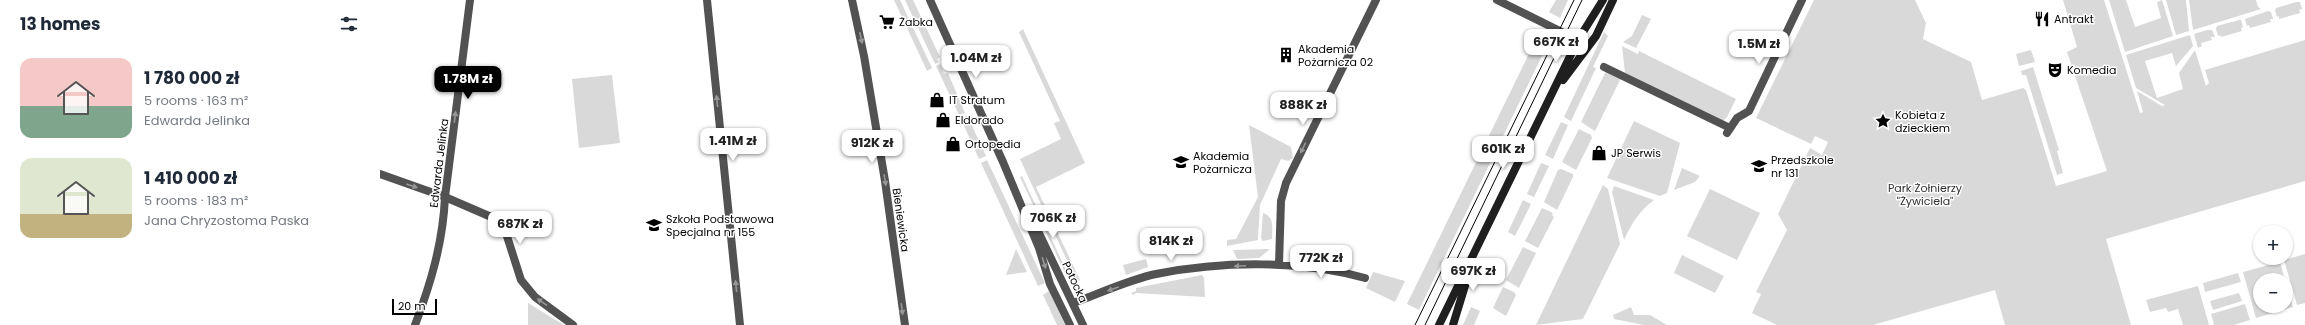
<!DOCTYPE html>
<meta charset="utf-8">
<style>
:root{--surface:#fff;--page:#f2f2f3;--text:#1f2937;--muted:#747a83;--accent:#000}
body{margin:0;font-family:Poppins,sans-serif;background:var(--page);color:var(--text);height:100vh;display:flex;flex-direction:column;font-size:15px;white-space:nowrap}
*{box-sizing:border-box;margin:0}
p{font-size:13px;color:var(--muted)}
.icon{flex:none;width:22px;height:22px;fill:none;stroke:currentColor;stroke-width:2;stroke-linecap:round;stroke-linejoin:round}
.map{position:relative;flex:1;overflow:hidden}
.drawer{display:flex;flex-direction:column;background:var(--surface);width:380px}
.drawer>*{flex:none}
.tools{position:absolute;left:1873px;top:225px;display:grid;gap:8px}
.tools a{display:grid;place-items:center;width:40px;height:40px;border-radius:50%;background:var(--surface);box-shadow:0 1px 3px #0004;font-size:20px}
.scale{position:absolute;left:12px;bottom:10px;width:45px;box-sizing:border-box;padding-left:4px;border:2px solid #000;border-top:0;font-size:11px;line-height:14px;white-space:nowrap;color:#000;-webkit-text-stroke:3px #fff;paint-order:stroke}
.price{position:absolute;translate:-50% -34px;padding:0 9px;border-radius:8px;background:#fff;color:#222;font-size:13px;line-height:26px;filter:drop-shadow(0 1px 2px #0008)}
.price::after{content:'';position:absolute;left:50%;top:24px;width:12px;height:9px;margin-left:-6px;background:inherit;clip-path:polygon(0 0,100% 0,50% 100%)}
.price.active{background:var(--accent);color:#fff}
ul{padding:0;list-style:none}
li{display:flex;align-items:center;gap:12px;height:100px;padding:0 20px}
li span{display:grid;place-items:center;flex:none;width:112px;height:80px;border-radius:12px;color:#555}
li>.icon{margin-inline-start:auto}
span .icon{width:48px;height:48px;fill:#fffc;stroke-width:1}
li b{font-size:17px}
h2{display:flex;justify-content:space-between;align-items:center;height:48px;padding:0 20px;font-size:17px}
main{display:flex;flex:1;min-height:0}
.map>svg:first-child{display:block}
</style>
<main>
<section class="drawer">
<h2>13 homes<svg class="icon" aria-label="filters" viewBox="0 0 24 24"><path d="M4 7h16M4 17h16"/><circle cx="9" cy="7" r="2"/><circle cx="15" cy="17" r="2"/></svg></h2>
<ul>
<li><span style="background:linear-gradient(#f6c9c9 60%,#7fa58c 0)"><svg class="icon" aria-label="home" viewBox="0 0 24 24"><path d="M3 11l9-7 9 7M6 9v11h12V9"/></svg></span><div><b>1 780 000 zł</b><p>5 rooms · 163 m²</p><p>Edwarda Jelinka</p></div></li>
<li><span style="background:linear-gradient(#dfe7d0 70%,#c2b280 0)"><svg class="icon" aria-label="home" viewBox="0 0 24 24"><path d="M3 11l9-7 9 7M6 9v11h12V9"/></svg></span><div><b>1 410 000 zł</b><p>5 rooms · 183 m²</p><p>Jana Chryzostoma Paska</p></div></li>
</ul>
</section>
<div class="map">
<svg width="1925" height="325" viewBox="0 0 1925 325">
<rect width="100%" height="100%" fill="#fff"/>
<path fill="#d9d9d9" d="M514,0H520L552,68L547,71Z
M525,0H533L560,57L557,59L559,62L555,64Z
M1176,0H1188L1180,18L1169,12Z
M1434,0H1535L1546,23L1543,39L1591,62L1602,100L1643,88L1646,90L1676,186L1727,171L1687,52L1697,47L1683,0H1724L1760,113L1763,112L1757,91L1782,106L1785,105L1756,88L1746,55L1810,35L1813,46L1796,66L1792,53L1765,61L1777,98L1803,89L1799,73L1815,50L1826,86L1829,83L1825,70L1925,40V181L1726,239L1751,325H1625L1615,290L1493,325H1397L1372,313L1381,294L1376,292L1407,230L1398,214L1430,148L1442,155L1448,142L1435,136L1431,144L1376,118Z
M1729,0H1746L1755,27L1781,18L1777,2L1782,0L1793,36L1745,52Z
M1786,0H1806L1809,31L1796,35Z
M1809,0H1876L1878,7L1881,9L1813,30Z
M1916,2H1920L1922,9L1919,10L1920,13L1899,19V16L1897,17L1895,10L1896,8Z
M1888,11L1891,12L1893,19H1890L1891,22L1870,28L1869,25L1867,26L1865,19Z
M1262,15L1271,19L1256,48L1243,42L1252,36Z
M1859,20H1861L1863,27L1861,28L1862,31L1841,37L1840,35L1838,36L1836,29L1837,26Z
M643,29L705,163L656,187L700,280L697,282L640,159L681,139L674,123L680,121L639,32Z
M1161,29L1172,35L1039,310L1027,304Z
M1827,30H1832L1835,37H1831L1832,40L1821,43L1822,46L1818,48L1814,34Z
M1224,32L1228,36L1213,67L1216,68L1191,121L1184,117Z
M1242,46L1258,54L1259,51L1356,99L1347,117L1343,121L1245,73Z
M1651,50L1655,62L1639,66L1636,54Z
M560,64L564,74L568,73L585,113L579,115L556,66Z
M1653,67L1679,150L1677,151L1683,173L1677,175L1646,75H1642L1641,71Z
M1226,71L1241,78L1215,131L1201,122Z
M232,75L240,143L199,148L192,79Z
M587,115L606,156L599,159L581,119Z
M1254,121L1300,143L1287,193L1280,196L1227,178Z
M1181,122L1188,125L1173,159L1165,155Z
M869,125L911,147L913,158L908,161L901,159L880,205L878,240L847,246V240L856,239L878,197Z
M1199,129L1211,135L1212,138L1196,170L1182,162Z
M607,160L665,283L658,286L601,163Z
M1161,163L1169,166L1154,197L1147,194Z
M1302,168L1320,176L1315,182L1294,190Z
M1181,169L1193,174V177L1177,210L1164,202L1178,170Z
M642,176L687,272L685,273L640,177Z
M1223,185L1228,189L1240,244L1203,319L1156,325Z
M1234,186L1274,200C1259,211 1252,223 1244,240L1232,192Z
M1330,189L1380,213L1357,260L1307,236Z
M1143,200L1151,204L1135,236L1128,232Z
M1162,208L1173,213L1172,215L1174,217L1158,248L1145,241Z
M883,213C895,217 892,228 892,239L883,241L881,238Z
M1143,247L1156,253L1139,288L1126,280Z
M636,249L647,272L626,275Z
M890,249L879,258L857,259L853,250Z
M1925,254V303L1917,305L1904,260Z
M1302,255L1344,276L1335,293L1294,273Z
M766,259L768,267L746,275L743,265Z
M1900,262L1905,280H1880V306H1906V282L1913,307L1876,318L1863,272Z
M993,272L1025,281L1015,302L986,288Z
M1858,273L1861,282L1825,292L1823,283Z
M822,275L824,278L825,297L756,293L753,295L751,293L756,291V288Z
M1818,286L1829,325H1803L1798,309L1788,312L1786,308L1770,312L1766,300Z
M1123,287L1134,292L1136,295L1126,316L1113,308Z
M669,291L685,325H677L663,295Z
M1859,293L1862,301L1833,310L1830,301Z
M148,303L184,325H148Z
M1865,304L1870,320L1854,325H1834L1831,314Z
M1091,307L1100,311L1094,325H1083Z
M1251,307L1254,315H1270L1287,325H1264L1234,319L1233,315Z"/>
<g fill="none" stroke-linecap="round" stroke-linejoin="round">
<path stroke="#525252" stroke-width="8" d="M1224,67L1350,128"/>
<path stroke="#525252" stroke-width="8" d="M327,0L360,325
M472,0L484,56L505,181L525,325
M1117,0L1198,40
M1347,133L1357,118L1369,111L1422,0
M0,174L65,197L116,219L125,230L141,280L155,297L193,325
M899,264L901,201L906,183L996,0
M693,303C718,294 751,279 776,274C843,261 920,260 985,278
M35,325C51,283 63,242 65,197L90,0"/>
<path stroke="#525252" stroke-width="8" d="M550,0L623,162L659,248L670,284L690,325
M656,227L703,325"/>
<path stroke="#1f1f1f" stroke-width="8" d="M1183,80L1216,36L1233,0
M1059,325L1198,40L1223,0
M1073,325L1088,276"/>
<path stroke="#000" stroke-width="1" d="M1035,325L1194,0
M1045,325L1202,0"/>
</g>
<defs><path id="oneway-solid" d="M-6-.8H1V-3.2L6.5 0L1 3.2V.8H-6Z"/></defs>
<g fill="#979797">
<use href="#oneway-solid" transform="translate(481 38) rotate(78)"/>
<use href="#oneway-solid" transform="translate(337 101) rotate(-96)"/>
<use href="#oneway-solid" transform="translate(75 117) rotate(-83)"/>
<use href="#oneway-solid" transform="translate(923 148) rotate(116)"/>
<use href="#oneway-solid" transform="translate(505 180) rotate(81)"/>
<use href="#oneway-solid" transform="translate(32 186) rotate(19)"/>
<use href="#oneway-solid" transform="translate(664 263) rotate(73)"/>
<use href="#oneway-solid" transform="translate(860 266) rotate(178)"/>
<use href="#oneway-solid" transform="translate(356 286) rotate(-96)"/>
<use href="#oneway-solid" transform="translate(733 289) rotate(160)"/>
<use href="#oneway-solid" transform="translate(162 302) rotate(-145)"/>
<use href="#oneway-solid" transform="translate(522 309) rotate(82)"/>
</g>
<defs>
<symbol id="restaurant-bare" viewBox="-9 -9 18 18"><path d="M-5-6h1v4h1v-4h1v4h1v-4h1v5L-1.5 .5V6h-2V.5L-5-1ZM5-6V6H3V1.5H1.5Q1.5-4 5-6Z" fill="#000" stroke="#fff" stroke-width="2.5" paint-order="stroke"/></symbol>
<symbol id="supermarket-bare" viewBox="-9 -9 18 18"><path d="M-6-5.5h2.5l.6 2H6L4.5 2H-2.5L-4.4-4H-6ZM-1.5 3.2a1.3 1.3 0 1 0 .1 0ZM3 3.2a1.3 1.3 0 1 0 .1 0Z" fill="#000" stroke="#fff" stroke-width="2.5" paint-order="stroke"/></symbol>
<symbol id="building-bare" viewBox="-9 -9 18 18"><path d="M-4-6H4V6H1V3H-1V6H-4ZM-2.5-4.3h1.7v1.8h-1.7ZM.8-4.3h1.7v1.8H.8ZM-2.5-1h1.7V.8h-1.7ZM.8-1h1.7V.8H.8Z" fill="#000" stroke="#fff" stroke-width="2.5" paint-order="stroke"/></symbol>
<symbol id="theatre-bare" viewBox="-9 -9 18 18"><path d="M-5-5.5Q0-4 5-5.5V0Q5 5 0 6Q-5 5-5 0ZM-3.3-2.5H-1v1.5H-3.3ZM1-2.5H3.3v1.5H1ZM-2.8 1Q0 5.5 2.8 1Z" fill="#000" stroke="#fff" stroke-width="2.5" paint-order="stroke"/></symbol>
<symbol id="shop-bare" viewBox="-9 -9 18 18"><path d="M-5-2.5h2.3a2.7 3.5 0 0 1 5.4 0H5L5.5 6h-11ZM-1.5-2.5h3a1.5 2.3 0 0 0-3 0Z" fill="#000" stroke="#fff" stroke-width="2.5" paint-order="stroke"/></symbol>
<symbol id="sight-bare" viewBox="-9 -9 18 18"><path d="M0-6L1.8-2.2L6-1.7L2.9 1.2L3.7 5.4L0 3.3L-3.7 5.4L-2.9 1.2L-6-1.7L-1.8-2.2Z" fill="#000" stroke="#fff" stroke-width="2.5" paint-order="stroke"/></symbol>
<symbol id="university-bare" viewBox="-9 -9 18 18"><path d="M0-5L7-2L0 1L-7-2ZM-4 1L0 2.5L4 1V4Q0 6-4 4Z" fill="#000" stroke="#fff" stroke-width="2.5" paint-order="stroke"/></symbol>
<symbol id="school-bare" viewBox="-9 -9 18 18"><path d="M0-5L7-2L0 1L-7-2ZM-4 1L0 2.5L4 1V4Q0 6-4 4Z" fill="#000" stroke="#fff" stroke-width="2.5" paint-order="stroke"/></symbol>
</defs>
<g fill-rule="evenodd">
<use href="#restaurant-bare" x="1651" y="8" width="22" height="22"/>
<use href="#supermarket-bare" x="496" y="11" width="22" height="22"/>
<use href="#building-bare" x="895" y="44" width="22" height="22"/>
<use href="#theatre-bare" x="1664" y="59" width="22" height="22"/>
<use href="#shop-bare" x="546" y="89" width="22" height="22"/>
<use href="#shop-bare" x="552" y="109" width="22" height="22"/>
<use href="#sight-bare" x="1492" y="110" width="22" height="22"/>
<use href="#shop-bare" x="562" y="133" width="22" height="22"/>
<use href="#shop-bare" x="1208" y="142" width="22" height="22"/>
<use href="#university-bare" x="790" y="151" width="22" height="22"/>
<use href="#school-bare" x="1368" y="155" width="22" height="22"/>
<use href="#school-bare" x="263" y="214" width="22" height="22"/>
</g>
<g text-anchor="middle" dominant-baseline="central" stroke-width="3" stroke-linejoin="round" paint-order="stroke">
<g font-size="11" fill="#000" stroke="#fff" text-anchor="start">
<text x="1674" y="19">Antrakt</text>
<text x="519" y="22">Żabka</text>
<text x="918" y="49">Akademia<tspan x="918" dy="13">Pożarnicza 02</tspan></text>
<text x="1687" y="70">Komedia</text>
<text x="569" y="100">IT Stratum</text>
<text x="1515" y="115">Kobieta z<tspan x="1515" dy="13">dzieckiem</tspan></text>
<text x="575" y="120">Eldorado</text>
<text x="585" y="144">Ortopedia</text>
<text x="1231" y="153">JP Serwis</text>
<text x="813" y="156">Akademia<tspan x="813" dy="13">Pożarnicza</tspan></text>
<text x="1391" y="160">Przedszkole<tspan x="1391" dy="13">nr 131</tspan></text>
<text x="286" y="219">Szkoła Podstawowa<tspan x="286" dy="13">Specjalna nr 155</tspan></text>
</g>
<g font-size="11" fill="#000" stroke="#fff">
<text transform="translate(59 163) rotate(-83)">Edwarda Jelinka</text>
<text transform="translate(521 220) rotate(82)">Bieniewicka</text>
<text transform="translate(695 282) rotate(65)">Potocka</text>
</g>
<g font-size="11" fill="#303030" stroke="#fff">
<text x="1545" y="188">Park Żołnierzy<tspan x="1545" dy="13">"Żywiciela"</tspan></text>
</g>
</g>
</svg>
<div class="tools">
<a>+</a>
<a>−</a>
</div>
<div class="scale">20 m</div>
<b class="price" style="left:1176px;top:63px">667K zł</b>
<b class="price" style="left:1379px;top:65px">1.5M zł</b>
<b class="price" style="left:596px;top:79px">1.04M zł</b>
<b class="price active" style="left:88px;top:100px">1.78M zł</b>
<b class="price" style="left:923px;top:126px">888K zł</b>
<b class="price" style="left:353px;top:162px">1.41M zł</b>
<b class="price" style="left:492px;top:164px">912K zł</b>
<b class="price" style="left:1123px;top:170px">601K zł</b>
<b class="price" style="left:673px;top:239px">706K zł</b>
<b class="price" style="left:140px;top:245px">687K zł</b>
<b class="price" style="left:791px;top:262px">814K zł</b>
<b class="price" style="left:941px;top:279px">772K zł</b>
<b class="price" style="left:1093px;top:292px">697K zł</b>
</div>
</main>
